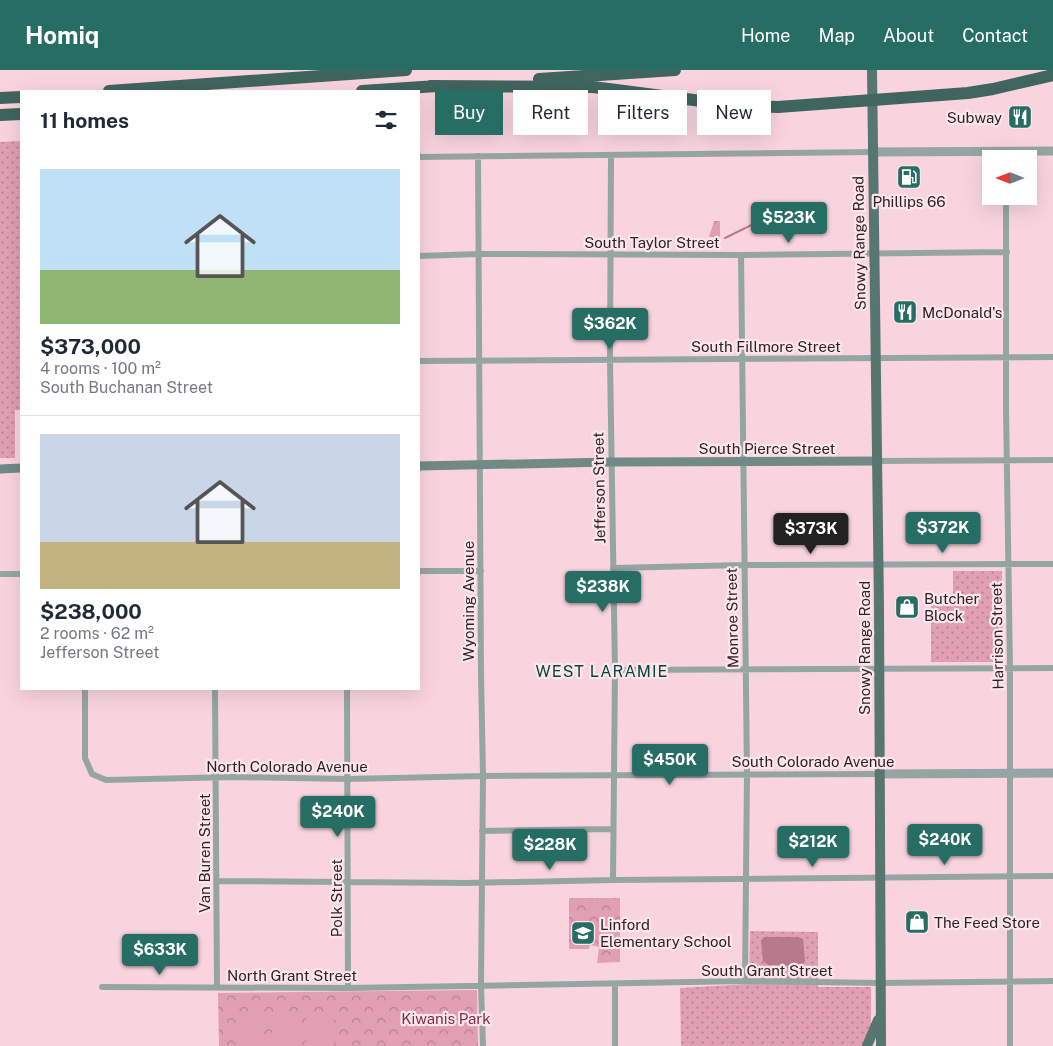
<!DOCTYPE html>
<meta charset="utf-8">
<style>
:root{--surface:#fff;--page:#f6f6f7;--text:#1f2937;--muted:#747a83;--line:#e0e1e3;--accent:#266d63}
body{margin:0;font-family:"Public Sans",sans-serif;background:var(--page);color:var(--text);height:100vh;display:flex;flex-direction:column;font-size:19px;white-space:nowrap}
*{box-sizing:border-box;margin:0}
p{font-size:16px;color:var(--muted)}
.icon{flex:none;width:28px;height:28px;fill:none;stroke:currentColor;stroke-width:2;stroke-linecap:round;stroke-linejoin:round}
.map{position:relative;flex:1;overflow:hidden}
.details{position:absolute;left:20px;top:20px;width:400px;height:600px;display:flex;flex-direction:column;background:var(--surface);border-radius:0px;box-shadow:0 5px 20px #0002}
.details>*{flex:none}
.top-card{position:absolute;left:435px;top:20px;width:475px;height:45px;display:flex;gap:10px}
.needle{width:32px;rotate:270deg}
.tools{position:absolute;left:982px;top:80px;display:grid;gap:10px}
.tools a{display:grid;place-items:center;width:55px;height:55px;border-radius:0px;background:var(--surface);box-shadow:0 5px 20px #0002;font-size:25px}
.price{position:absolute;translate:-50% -42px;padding:0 11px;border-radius:5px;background:var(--accent);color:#fff;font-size:16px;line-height:32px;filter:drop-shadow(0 1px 2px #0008)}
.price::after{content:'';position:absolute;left:50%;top:30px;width:15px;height:11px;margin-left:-8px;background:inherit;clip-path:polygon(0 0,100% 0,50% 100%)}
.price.current{background:#222;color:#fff}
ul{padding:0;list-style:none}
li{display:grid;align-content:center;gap:10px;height:265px;padding:0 20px}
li+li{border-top:1px solid var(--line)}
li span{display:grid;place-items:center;height:155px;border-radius:0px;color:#555}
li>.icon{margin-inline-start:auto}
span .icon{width:90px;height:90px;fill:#fffc;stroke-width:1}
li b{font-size:21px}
h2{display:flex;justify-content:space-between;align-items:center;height:60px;padding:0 20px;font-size:21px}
.tag{padding:0 18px;border-radius:0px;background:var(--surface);box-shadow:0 5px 20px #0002;font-size:18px;line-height:45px}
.tag.current{background:var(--accent);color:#fff}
header{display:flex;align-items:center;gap:30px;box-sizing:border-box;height:70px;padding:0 25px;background:var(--accent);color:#fff}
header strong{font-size:24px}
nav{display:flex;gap:28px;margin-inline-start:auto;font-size:18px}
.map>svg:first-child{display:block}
</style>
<header>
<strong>Homiq</strong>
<nav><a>Home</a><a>Map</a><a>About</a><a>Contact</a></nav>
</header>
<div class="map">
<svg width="1053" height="976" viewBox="0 0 1053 976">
<defs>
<pattern id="grass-dots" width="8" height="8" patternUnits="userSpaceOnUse" patternTransform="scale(1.25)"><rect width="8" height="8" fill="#e19fb3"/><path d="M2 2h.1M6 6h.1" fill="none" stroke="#b78191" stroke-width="1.8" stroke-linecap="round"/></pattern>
<pattern id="park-crowns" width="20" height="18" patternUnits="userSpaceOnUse" patternTransform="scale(1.25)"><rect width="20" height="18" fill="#e19fb3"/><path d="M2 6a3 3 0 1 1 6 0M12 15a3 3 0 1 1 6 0" fill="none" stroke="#b78191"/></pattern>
</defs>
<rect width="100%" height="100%" fill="#f9d4de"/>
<path fill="url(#grass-dots)" d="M21,71V340H15V388H0V72Z
M953,501H1002L1003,592H931V524H953Z
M750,861L818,862V917H871V960L862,976H681L680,918L749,914Z"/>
<path fill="url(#park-crowns)" d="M714,151H720V167H709Z
M569,828H620V892L597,893L599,877L590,875L589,879H569Z
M477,920L478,976H219L218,923Z"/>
<path fill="#e19fb3" d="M237,942H264V976H237Z
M272,942H299V976H272Z
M306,943H334V976H306Z"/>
<path fill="#b9798d" d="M764,867H798L803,869L805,891L803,895L799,896L768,895L763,891L761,871Z"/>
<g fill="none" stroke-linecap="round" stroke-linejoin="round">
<path stroke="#b9798d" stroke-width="2" d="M725,168L794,134"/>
<path stroke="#95a6a2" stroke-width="6" d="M478,86L481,603L483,706L481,915L483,976
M611,86L610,290L615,600L613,810
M419,87L873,82
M1006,126V338L1010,598V976
M741,185L747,704L745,911
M419,186L478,184L741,185L1007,182
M419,291L1053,287
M878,391L1053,390
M613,498L744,495L1053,494
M419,501H481
M0,504H21
M615,600L1053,598
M85,619V688L92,704L106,710L233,707L348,709L483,706L880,704
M215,619L217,917
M347,619L348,918
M482,761L613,759
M217,811L466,813L613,810L1053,806
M102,917L348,918L745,911L880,913L1053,911
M615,976V914"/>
<path stroke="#95a6a2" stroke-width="9" d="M873,82L1053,81
M880,704L1053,703"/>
<path stroke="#718a85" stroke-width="9" d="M419,396L612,392L878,391
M0,399L21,398"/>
<path stroke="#577670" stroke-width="10" d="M872,0L879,538L881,976
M867,976L878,950"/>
<path stroke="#40645e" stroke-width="12" d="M539,9L675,0
M430,16L593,17L740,36L778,37L968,23L993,19L1053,5
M109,21L406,0
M362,21L437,16
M0,28L21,27
M0,45L21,44"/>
</g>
<defs>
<symbol id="restaurant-square" viewBox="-11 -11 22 22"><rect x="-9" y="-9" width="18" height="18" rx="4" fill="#266d63" stroke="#fce6eb"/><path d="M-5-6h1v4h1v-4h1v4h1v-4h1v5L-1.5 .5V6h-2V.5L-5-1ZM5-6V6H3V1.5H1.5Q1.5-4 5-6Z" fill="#fff"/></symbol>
<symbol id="fuel-square" viewBox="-11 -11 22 22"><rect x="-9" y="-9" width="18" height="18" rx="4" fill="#266d63" stroke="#fce6eb"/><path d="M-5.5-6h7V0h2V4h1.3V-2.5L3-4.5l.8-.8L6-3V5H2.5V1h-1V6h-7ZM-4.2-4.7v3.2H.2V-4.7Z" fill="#fff"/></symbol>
<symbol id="shop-square" viewBox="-11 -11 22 22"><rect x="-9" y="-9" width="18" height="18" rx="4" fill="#266d63" stroke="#fce6eb"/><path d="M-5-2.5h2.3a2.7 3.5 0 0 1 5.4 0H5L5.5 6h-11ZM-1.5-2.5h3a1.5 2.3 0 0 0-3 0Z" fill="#fff"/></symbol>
<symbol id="school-square" viewBox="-11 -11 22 22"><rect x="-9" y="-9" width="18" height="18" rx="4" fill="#266d63" stroke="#fce6eb"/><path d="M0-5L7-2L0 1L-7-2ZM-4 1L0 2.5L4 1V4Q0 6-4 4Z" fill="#fff"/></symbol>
</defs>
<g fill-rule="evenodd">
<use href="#restaurant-square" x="1006" y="33" width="28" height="28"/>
<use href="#fuel-square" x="895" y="93" width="28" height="28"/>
<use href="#restaurant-square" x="891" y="228" width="28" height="28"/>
<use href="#shop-square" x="893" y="523" width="28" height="28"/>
<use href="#shop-square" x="903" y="838" width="28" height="28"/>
<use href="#school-square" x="569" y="849" width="28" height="28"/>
</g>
<g text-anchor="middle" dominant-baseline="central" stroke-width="4.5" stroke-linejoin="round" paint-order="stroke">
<g font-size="15" fill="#2f2226" stroke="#fce6eb" text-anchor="start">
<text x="1002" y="47" text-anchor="end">Subway</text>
<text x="909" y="131" text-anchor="middle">Phillips 66</text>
<text x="922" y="242">McDonald's</text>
<text x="924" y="528">Butcher<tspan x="924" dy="17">Block</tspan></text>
<text x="934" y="852">The Feed Store</text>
<text x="600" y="854">Linford<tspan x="600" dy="17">Elementary School</tspan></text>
</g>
<g font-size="15" fill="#2f2226" stroke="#fce6eb">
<text x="652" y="172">South Taylor Street</text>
<text transform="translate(859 173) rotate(-91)">Snowy Range Road</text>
<text x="766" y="276">South Fillmore Street</text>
<text x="767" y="378">South Pierce Street</text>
<text transform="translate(599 418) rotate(-91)">Jefferson Street</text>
<text transform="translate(468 531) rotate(-90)">Wyoming Avenue</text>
<text transform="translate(732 548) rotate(-91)">Monroe Street</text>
<text transform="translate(997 566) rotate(-91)">Harrison Street</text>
<text transform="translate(864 578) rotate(-90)">Snowy Range Road</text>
<text x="813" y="691">South Colorado Avenue</text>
<text x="287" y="696">North Colorado Avenue</text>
<text transform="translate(204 783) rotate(-90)">Van Buren Street</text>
<text transform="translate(336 828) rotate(-90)">Polk Street</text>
<text x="767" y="900">South Grant Street</text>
<text x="292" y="905">North Grant Street</text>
</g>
<g font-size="15" fill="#7e2e4c" stroke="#fce6eb">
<text x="446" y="948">Kiwanis Park</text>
</g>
<g font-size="16" letter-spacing="1" fill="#06453d" stroke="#fce6eb">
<text x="602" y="601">WEST LARAMIE</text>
</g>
</g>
</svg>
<div class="tools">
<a><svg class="needle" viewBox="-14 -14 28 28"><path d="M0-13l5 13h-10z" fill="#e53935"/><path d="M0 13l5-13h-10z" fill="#747a83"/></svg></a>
</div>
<b class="price" style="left:789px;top:174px">$523K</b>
<b class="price" style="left:610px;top:280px">$362K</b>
<b class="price" style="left:943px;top:484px">$372K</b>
<b class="price current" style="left:811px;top:485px">$373K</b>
<b class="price" style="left:603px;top:543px">$238K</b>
<b class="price" style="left:670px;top:716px">$450K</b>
<b class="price" style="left:338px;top:768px">$240K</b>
<b class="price" style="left:945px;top:796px">$240K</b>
<b class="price" style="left:813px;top:798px">$212K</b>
<b class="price" style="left:550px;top:801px">$228K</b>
<b class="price" style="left:160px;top:906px">$633K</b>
<div class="top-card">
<a class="tag current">Buy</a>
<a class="tag">Rent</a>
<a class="tag">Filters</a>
<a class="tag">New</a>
</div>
<section class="details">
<h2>11 homes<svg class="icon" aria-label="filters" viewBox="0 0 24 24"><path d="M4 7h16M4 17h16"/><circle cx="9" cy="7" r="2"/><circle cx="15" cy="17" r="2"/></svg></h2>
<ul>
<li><span style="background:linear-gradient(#bfe0f5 65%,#8fb573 0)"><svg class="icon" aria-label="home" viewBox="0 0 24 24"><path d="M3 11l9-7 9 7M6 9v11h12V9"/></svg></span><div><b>$373,000</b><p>4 rooms · 100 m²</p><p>South Buchanan Street</p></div></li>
<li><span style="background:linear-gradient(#c9d6e8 70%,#c2b280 0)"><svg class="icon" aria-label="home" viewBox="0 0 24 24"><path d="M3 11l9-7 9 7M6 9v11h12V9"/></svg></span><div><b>$238,000</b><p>2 rooms · 62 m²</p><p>Jefferson Street</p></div></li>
</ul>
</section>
</div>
